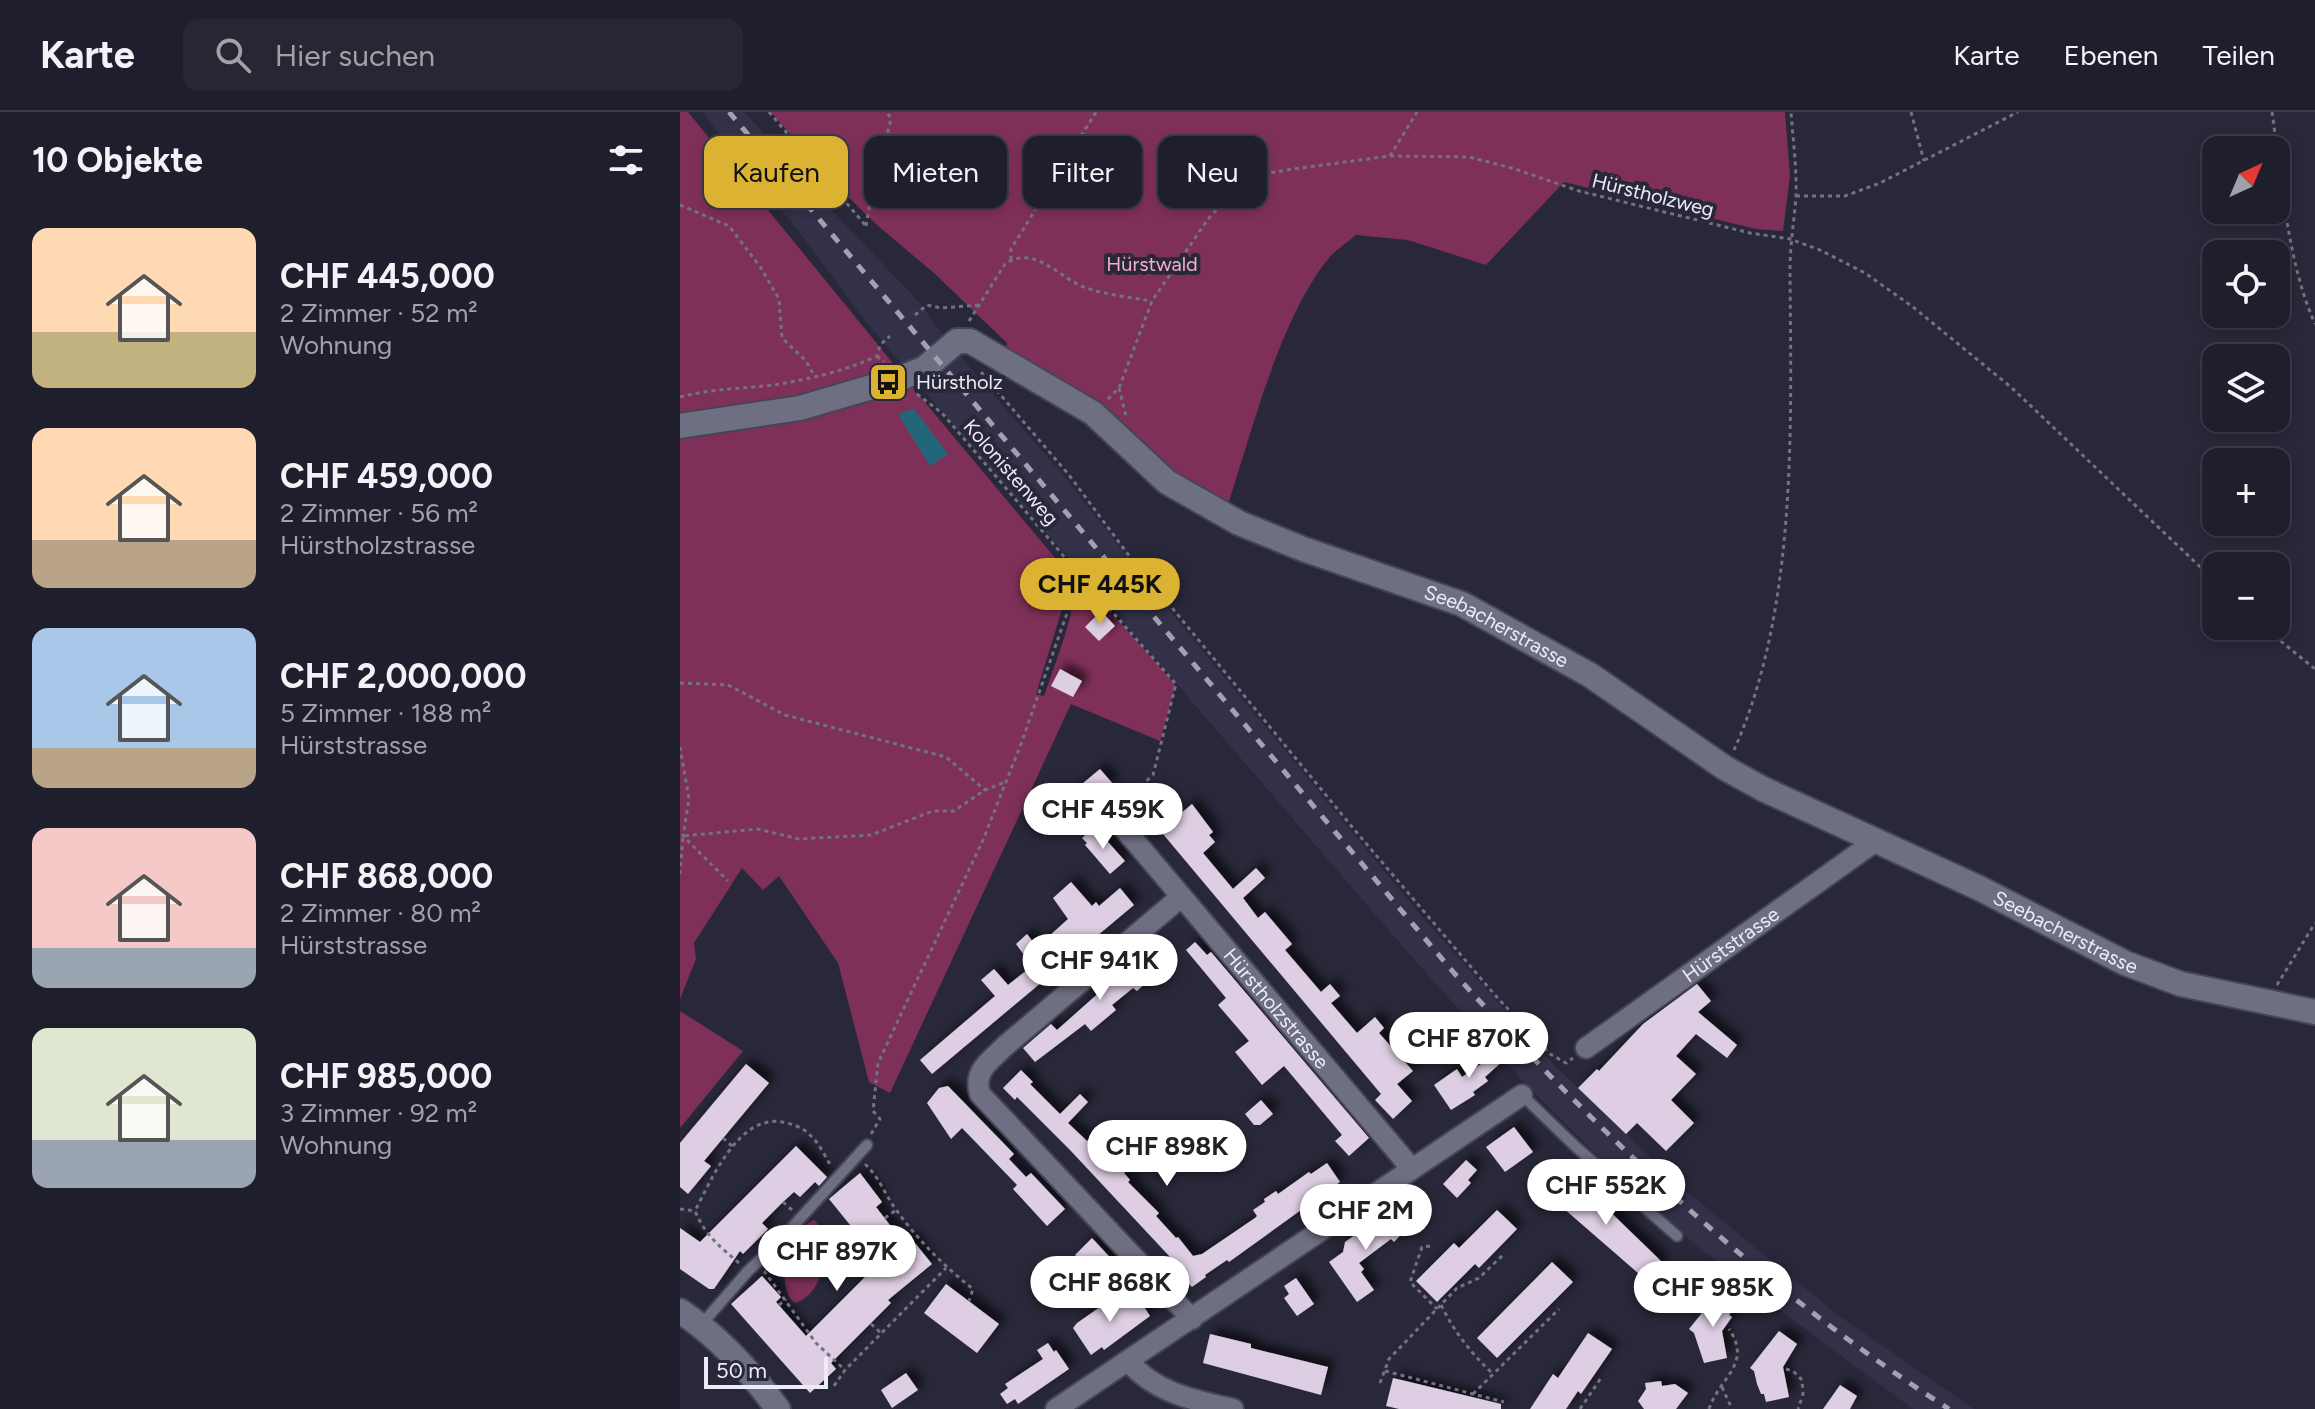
<!DOCTYPE html>
<html lang="de">
<meta charset="utf-8">
<style>
:root{--surface:#1f1e2c;--page:#272734;--text:#f1f3f6;--muted:#a1a2a9;--line:#3c3c48;--accent:#dcb233}
body{margin:0;font-family:Figtree,sans-serif;background:var(--page);color:var(--text);height:100vh;display:flex;flex-direction:column;font-size:30px;white-space:nowrap}
*{box-sizing:border-box;margin:0}
p{font-size:26px;color:var(--muted)}
.icon{flex:none;width:44px;height:44px;fill:none;stroke:currentColor;stroke-width:2;stroke-linecap:round;stroke-linejoin:round}
.map{position:relative;flex:1;overflow:hidden}
.side{display:flex;flex-direction:column;background:var(--surface);width:680px}
.side>*{flex:none}
.top-card{position:absolute;left:24px;top:24px;width:760px;height:72px;display:flex;gap:16px}
.needle{width:52px;rotate:44deg}
.buttons{position:absolute;left:1522px;top:24px;display:grid;gap:16px}
.buttons a{display:grid;place-items:center;width:88px;height:88px;border-radius:16px;background:var(--surface);box-shadow:0 4px 12px #0003,0 0 0 2px var(--line);font-size:40px}
.scale{position:absolute;left:24px;bottom:20px;width:124px;box-sizing:border-box;padding-left:8px;border:4px solid #ececf9;border-top:0;font-size:22px;line-height:28px;white-space:nowrap;color:#ececf9;-webkit-text-stroke:6px #29283a;paint-order:stroke}
.price{position:absolute;translate:-50% -68px;padding:0 18px;border-radius:28px;background:#fff;color:#222;font-size:26px;line-height:52px;filter:drop-shadow(0 2px 4px #0008)}
.price::after{content:'';position:absolute;left:50%;top:48px;width:24px;height:18px;margin-left:-12px;background:inherit;clip-path:polygon(0 0,100% 0,50% 100%)}
.price.current{background:var(--accent);color:#111}
ul{padding:0;list-style:none}
li{display:flex;align-items:center;gap:24px;height:200px;padding:0 32px}
li span{display:grid;place-items:center;flex:none;width:224px;height:160px;border-radius:16px;color:#555}
li>.icon{margin-inline-start:auto}
span .icon{width:96px;height:96px;fill:#fffc;stroke-width:1}
li b{font-size:34px}
h2{display:flex;justify-content:space-between;align-items:center;height:96px;padding:0 32px;font-size:34px}
.tag{padding:0 28px;border-radius:16px;background:var(--surface);box-shadow:0 4px 12px #0003,0 0 0 2px var(--line);font-size:28px;line-height:72px}
.tag.current{background:var(--accent);color:#111}
header{display:flex;align-items:center;gap:48px;box-sizing:border-box;height:112px;padding:0 40px;background:var(--surface);border-bottom:2px solid var(--line)}
header strong{font-size:38px}
nav{display:flex;gap:44px;margin-inline-start:auto;font-size:28px}
.search{width:560px;height:72px;background:var(--page);display:flex;align-items:center;gap:20px;box-sizing:border-box;padding:0 28px;border-radius:16px;color:var(--muted);font-size:30px}
main{display:flex;flex:1;min-height:0}
.map>svg:first-child{display:block}
</style>
<header>
<strong>Karte</strong>
<div class="search"><svg class="icon" aria-label="search" viewBox="0 0 24 24"><circle cx="10" cy="10" r="6"/><path d="M15 15l6 6"/></svg>Hier suchen</div>
<nav><a>Karte</a><a>Ebenen</a><a>Teilen</a></nav>
</header>
<main>
<section class="side">
<h2>10 Objekte<svg class="icon" aria-label="filters" viewBox="0 0 24 24"><path d="M4 7h16M4 17h16"/><circle cx="9" cy="7" r="2"/><circle cx="15" cy="17" r="2"/></svg></h2>
<ul>
<li><span style="background:linear-gradient(#ffd9b3 65%,#c2b280 0)"><svg class="icon" aria-label="home" viewBox="0 0 24 24"><path d="M3 11l9-7 9 7M6 9v11h12V9"/></svg></span><div><b>CHF 445,000</b><p>2 Zimmer · 52 m²</p><p>Wohnung</p></div></li>
<li><span style="background:linear-gradient(#ffd9b3 70%,#b9a48a 0)"><svg class="icon" aria-label="home" viewBox="0 0 24 24"><path d="M3 11l9-7 9 7M6 9v11h12V9"/></svg></span><div><b>CHF 459,000</b><p>2 Zimmer · 56 m²</p><p>Hürstholzstrasse</p></div></li>
<li><span style="background:linear-gradient(#a9c7e8 75%,#b9a48a 0)"><svg class="icon" aria-label="home" viewBox="0 0 24 24"><path d="M3 11l9-7 9 7M6 9v11h12V9"/></svg></span><div><b>CHF 2,000,000</b><p>5 Zimmer · 188 m²</p><p>Hürststrasse</p></div></li>
<li><span style="background:linear-gradient(#f6c9c9 75%,#9aa5b1 0)"><svg class="icon" aria-label="home" viewBox="0 0 24 24"><path d="M3 11l9-7 9 7M6 9v11h12V9"/></svg></span><div><b>CHF 868,000</b><p>2 Zimmer · 80 m²</p><p>Hürststrasse</p></div></li>
<li><span style="background:linear-gradient(#dfe7d0 70%,#9aa5b1 0)"><svg class="icon" aria-label="home" viewBox="0 0 24 24"><path d="M3 11l9-7 9 7M6 9v11h12V9"/></svg></span><div><b>CHF 985,000</b><p>3 Zimmer · 92 m²</p><p>Wohnung</p></div></li>
</ul>
</section>
<div class="map">
<svg width="1635" height="1297" viewBox="0 0 1635 1297">
<defs>
<filter id="shadow"><feDropShadow dx="7" dy="-7" stdDeviation="4" flood-color="#0009"/></filter>
</defs>
<rect width="100%" height="100%" fill="#29283a"/>
<path fill="#323149" d="M22,0H65L120,65L240,191L264,225L260,232L225,256L182,205L127,130Z
M280,244L383,363L508,521L744,807L873,952L1006,1079L1158,1203L1294,1297H1233L1058,1167L972,1097L850,977L731,844L241,275L248,261Z"/>
<path fill="#7f3058" d="M0,0H8L243,288L386,459L383,494L356,582L364,584C378,544 393,506 398,463L494,571L495,575L480,629L391,592L210,981L189,970L158,851L99,764L83,778L62,756L14,831L16,847L0,887Z
M91,0H1105L1110,64L1103,119L1076,117L884,70L806,153L728,128L676,123C667,131 655,138 648,147C598,210 572,321 546,398L325,239L327,231L254,161L197,113L146,63Z
M0,899L63,939L0,1016Z
M134,1108C155,1127 144,1185 114,1191C94,1172 109,1118 134,1108Z"/>
<path fill="#22667a" d="M234,297L268,342L250,354L218,302Z"/>
<path fill="#decee3" filter="url(#shadow)" d="M421,499L435,514L419,529L405,515Z
M380,557L402,569L393,585L371,574Z
M420,657L433,672L403,696L391,681Z
M470,679L494,707L512,692L533,720L529,723L535,730L523,741L553,777L576,756L585,766L563,786L578,806L585,800L612,832L605,838L641,880L650,872L660,884L651,891L677,921L695,905L704,916L699,921L733,959L717,972L732,989L713,1007L695,988L701,982L457,691Z
M413,716L418,723L420,721L445,749L430,762L405,733L407,731L402,726Z
M391,770L412,794L416,790L419,794L440,776L454,793L252,962L240,948L315,884L301,868L314,857L328,873L352,854L336,832L347,822L357,835L388,807L373,786Z
M515,830L527,843L531,840L689,1026L669,1044L655,1029L662,1023L604,954L582,973L555,940L569,929L538,893L546,886L506,838Z
M465,832L484,854L457,879L453,876L432,893L436,898L411,919L405,912L355,950L343,936L371,912L377,918L441,861L437,857Z
M1017,872L1031,889L1018,900L1057,933L1047,946L1016,922L996,944L1016,962L991,988L1014,1011L986,1039L957,1011L946,1022L898,976L917,957L919,959L963,912Z
M829,933L834,939L805,965L808,969L793,980L795,983L771,998L754,973L777,957L782,965Z
M66,952L89,971L24,1049L31,1054L8,1082L0,1075V1031Z
M341,958L353,970L350,972L380,1002L400,982L408,990L388,1011L407,1029L419,1017L453,1053L444,1061L450,1068L448,1070L479,1101L476,1104L496,1126L498,1125L513,1144L522,1142L575,1106L577,1104L573,1098L585,1090L584,1087L596,1079L598,1082L629,1060L631,1062L647,1051L660,1070L549,1150L547,1148L525,1163L526,1165L512,1175L501,1165L505,1161L390,1038L337,985L335,988L323,976Z
M268,974L334,1042L329,1047L346,1065L351,1061L385,1097L367,1114L333,1077L337,1073L282,1016L271,1027L247,991L259,976Z
M581,988L593,1002L580,1013H574L565,1002Z
M834,1015L853,1040L825,1060L806,1035Z
M116,1034L147,1065L139,1074L135,1070L120,1085L114,1080L103,1090L82,1111L88,1117L63,1142L60,1139L34,1177H29L0,1157V1116L20,1130Z
M786,1048L797,1058L788,1068L791,1071L777,1086L763,1072Z
M180,1061L202,1090L196,1095L223,1130L230,1125L252,1152L208,1188L211,1191L151,1251L156,1257L130,1281L51,1192L82,1164L101,1185L96,1190L126,1224L200,1150L149,1087Z
M886,1063L917,1093L920,1090L983,1151L966,1168L875,1089L869,1080Z
M716,1097L731,1112L714,1130L711,1127L679,1151L684,1157L681,1160L694,1178L677,1190L649,1150L663,1140L665,1130L695,1109L700,1113Z
M817,1098L837,1117L799,1156L795,1152L757,1190L736,1169L774,1131L779,1136Z
M412,1126L437,1153L420,1170L395,1143Z
M872,1150L893,1170L817,1246L797,1226Z
M616,1166L634,1192L617,1204L604,1186L609,1182L604,1174Z
M266,1172L319,1212L297,1241L244,1201Z
M1038,1181L1056,1193L1049,1203L1052,1205L1042,1219L1047,1246L1024,1251L1014,1221L1009,1217Z
M457,1184L470,1204L424,1238L422,1235L411,1243L393,1216L397,1211L423,1193L425,1196L434,1190L436,1193L447,1185L450,1189Z
M1099,1219L1117,1232L1103,1255L1109,1285L1086,1290L1084,1282H1081L1077,1272L1074,1259L1070,1256Z
M908,1221L932,1237L901,1282L898,1279L886,1297H850L873,1262L878,1266Z
M530,1222L571,1232V1236L648,1255L641,1283L523,1251Z
M368,1231L374,1240L376,1238L389,1257L338,1292L335,1287L327,1292L320,1282L328,1276L325,1272L363,1247L357,1238Z
M226,1261L238,1278L212,1296L201,1278Z
M713,1266L821,1292V1297H719L706,1294Z
M981,1269L982,1274L995,1272L1008,1281L996,1297H964L958,1289L966,1277L965,1271Z
M1160,1273L1177,1284L1170,1297H1143Z"/>
<g fill="none" stroke-linecap="round" stroke-linejoin="round">
<defs>
<path id="service" d="M842,983L896,1035L997,1124
M21,1213L68,1159L97,1132L187,1033"/>
<g id="minor">
<path id="s1" d="M431,701L732,1057"/>
<path d="M501,785L325,934C309,950 293,959 300,982L512,1207"/>
<path id="s2" d="M906,936L1197,728"/>
<path d="M449,1250C476,1281 513,1288 553,1297"/>
<path d="M376,1297L842,983"/>
</g>
<g id="tertiary">
<path id="s3" d="M0,314L120,296L219,267L245,256L277,229H290L413,301L487,370L559,411L623,437L782,492L910,563L1045,656L1083,677L1299,776L1445,851L1501,872L1635,900"/>
<path d="M0,1199C39,1225 70,1259 98,1297"/>
</g>
</defs>
<use href="#service" stroke="#464555" stroke-width="14"/>
<use href="#minor" stroke="#464555" stroke-width="24"/>
<use href="#tertiary" stroke="#464555" stroke-width="28"/>
<path stroke="#737282" stroke-width="3" stroke-dasharray="4 4" stroke-linecap="butt" d="M89,0L186,114
M1231,0L1244,49
M1592,0C1602,68 1607,149 1635,212
M710,44L737,0
M1116,84H1165L1200,71L1338,0
M0,93L49,114L81,156L99,187L102,226L126,249L134,263
M186,114L191,85L211,7L207,0
M331,148V137L416,0
M235,203L247,193L261,196L300,193
M289,209L325,152C354,132 378,165 404,175C425,183 449,185 471,189
M197,244L204,250
M301,260L389,363L447,441L673,716L814,882L870,942L886,951L893,946
M439,276L446,304
M237,282L262,301L392,454L496,572L473,663L443,690
M0,285C33,276 66,277 100,272C130,267 171,257 197,244L200,233L210,224
M428,287L439,276L472,189L528,107L555,78L584,62L613,57L710,44L789,45L835,57L899,79L1070,121L1110,127L1140,138L1185,161L1233,195L1332,276L1536,470
M1582,514L1635,557
M0,571L48,573L105,603L266,645L305,678
M0,635L9,687L3,724L48,769
M1054,638C1118,496 1111,311 1110,158C1110,133 1114,110 1116,85C1117,57 1113,28 1111,0
M0,762L3,724L78,717L119,727L191,723L253,699H274L305,678L325,670
M1597,873L1635,811
M191,1022L200,1007L193,999L198,951L303,728L341,632L392,487V454
M43,1026L52,1034
M185,1052C200,1066 205,1083 217,1099C238,1128 265,1155 293,1177L289,1189
M103,1090L112,1098
M0,1097L15,1099
M205,1106L216,1098
M750,1134L742,1135L730,1170L757,1197
M59,1151C40,1135 25,1123 15,1099C31,1068 59,1002 102,1010C112,1012 123,1015 130,1023C139,1031 145,1044 151,1054
M84,1159L136,1231L165,1258
M99,1193L106,1187
M761,1193C775,1221 791,1241 813,1262
M191,1212L201,1221
M1106,1257L1113,1259L1122,1268L1123,1282L1118,1297
M705,1259L824,1290
M700,1271L709,1247L777,1176L799,1166L823,1143
M154,1274L165,1258L266,1156
M1042,1275L1052,1297
M793,1282L879,1197
M900,1297L921,1266
M1029,1297C1039,1266 1073,1252 1049,1217"/>
<use href="#service" stroke="#6f6f84" stroke-width="10"/>
<use href="#minor" stroke="#6f6f84" stroke-width="20"/>
<use href="#tertiary" stroke="#6f6f84" stroke-width="24"/>
<path stroke="#a1a1b0" stroke-width="5" stroke-dasharray="10 10" stroke-linecap="butt" d="M49,0L774,861C921,1024 1083,1178 1269,1297"/>
</g>
<defs>
<symbol id="bus-square" viewBox="-11 -11 22 22"><rect x="-9" y="-9" width="18" height="18" rx="4" fill="#dcb233" stroke="#29283a"/><path d="M-5-6H5V4H4V6H2V4H-2V6H-4V4H-5ZM-3.5-4V0h7V-4ZM-3.5 1.2v1.5H-2V1.2ZM2 1.2v1.5H3.5V1.2Z" fill="#111"/></symbol>
</defs>
<g fill-rule="evenodd">
<use href="#bus-square" x="186" y="248" width="44" height="44"/>
</g>
<g text-anchor="middle" dominant-baseline="central" stroke-width="8" stroke-linejoin="round" paint-order="stroke">
<g font-size="20" fill="#ececf9" stroke="#29283a">
<text transform="translate(973 83) rotate(14)">Hürstholzweg</text>
<text transform="translate(331 360) rotate(49)">Kolonistenweg</text>
<text stroke="none"><textPath href="#s3" startOffset="912">Seebacherstrasse</textPath></text>
<text stroke="none"><textPath href="#s3" startOffset="1560">Seebacherstrasse</textPath></text>
<text stroke="none"><textPath href="#s2" startOffset="178">Hürststrasse</textPath></text>
<text stroke="none"><textPath href="#s1" startOffset="256">Hürstholzstrasse</textPath></text>
</g>
<g font-size="20" fill="#f4adcc" stroke="#29283a">
<text x="472" y="152">Hürstwald</text>
</g>
<g font-size="20" fill="#ececf9" stroke="#29283a" text-anchor="start">
<text x="236" y="270">Hürstholz</text>
</g>
</g>
</svg>
<div class="buttons">
<a><svg class="needle" viewBox="-14 -14 28 28"><path d="M0-13l5 13h-10z" fill="#e53935"/><path d="M0 13l5-13h-10z" fill="#a1a2a9"/></svg></a>
<a><svg class="icon" aria-label="locate" viewBox="0 0 24 24"><circle cx="12" cy="12" r="6"/><path d="M12 2v4M12 18v4M2 12h4M18 12h4"/></svg></a>
<a><svg class="icon" aria-label="layers" viewBox="0 0 24 24"><path d="M12 4l9 5-9 5-9-5zM3 14l9 5 9-5"/></svg></a>
<a>+</a>
<a>−</a>
</div>
<div class="scale">50 m</div>
<b class="price current" style="left:420px;top:514px">CHF 445K</b>
<b class="price" style="left:423px;top:739px">CHF 459K</b>
<b class="price" style="left:420px;top:890px">CHF 941K</b>
<b class="price" style="left:789px;top:968px">CHF 870K</b>
<b class="price" style="left:487px;top:1076px">CHF 898K</b>
<b class="price" style="left:926px;top:1115px">CHF 552K</b>
<b class="price" style="left:686px;top:1140px">CHF 2M</b>
<b class="price" style="left:157px;top:1181px">CHF 897K</b>
<b class="price" style="left:430px;top:1212px">CHF 868K</b>
<b class="price" style="left:1033px;top:1217px">CHF 985K</b>
<div class="top-card">
<a class="tag current">Kaufen</a>
<a class="tag">Mieten</a>
<a class="tag">Filter</a>
<a class="tag">Neu</a>
</div>
</div>
</main>
